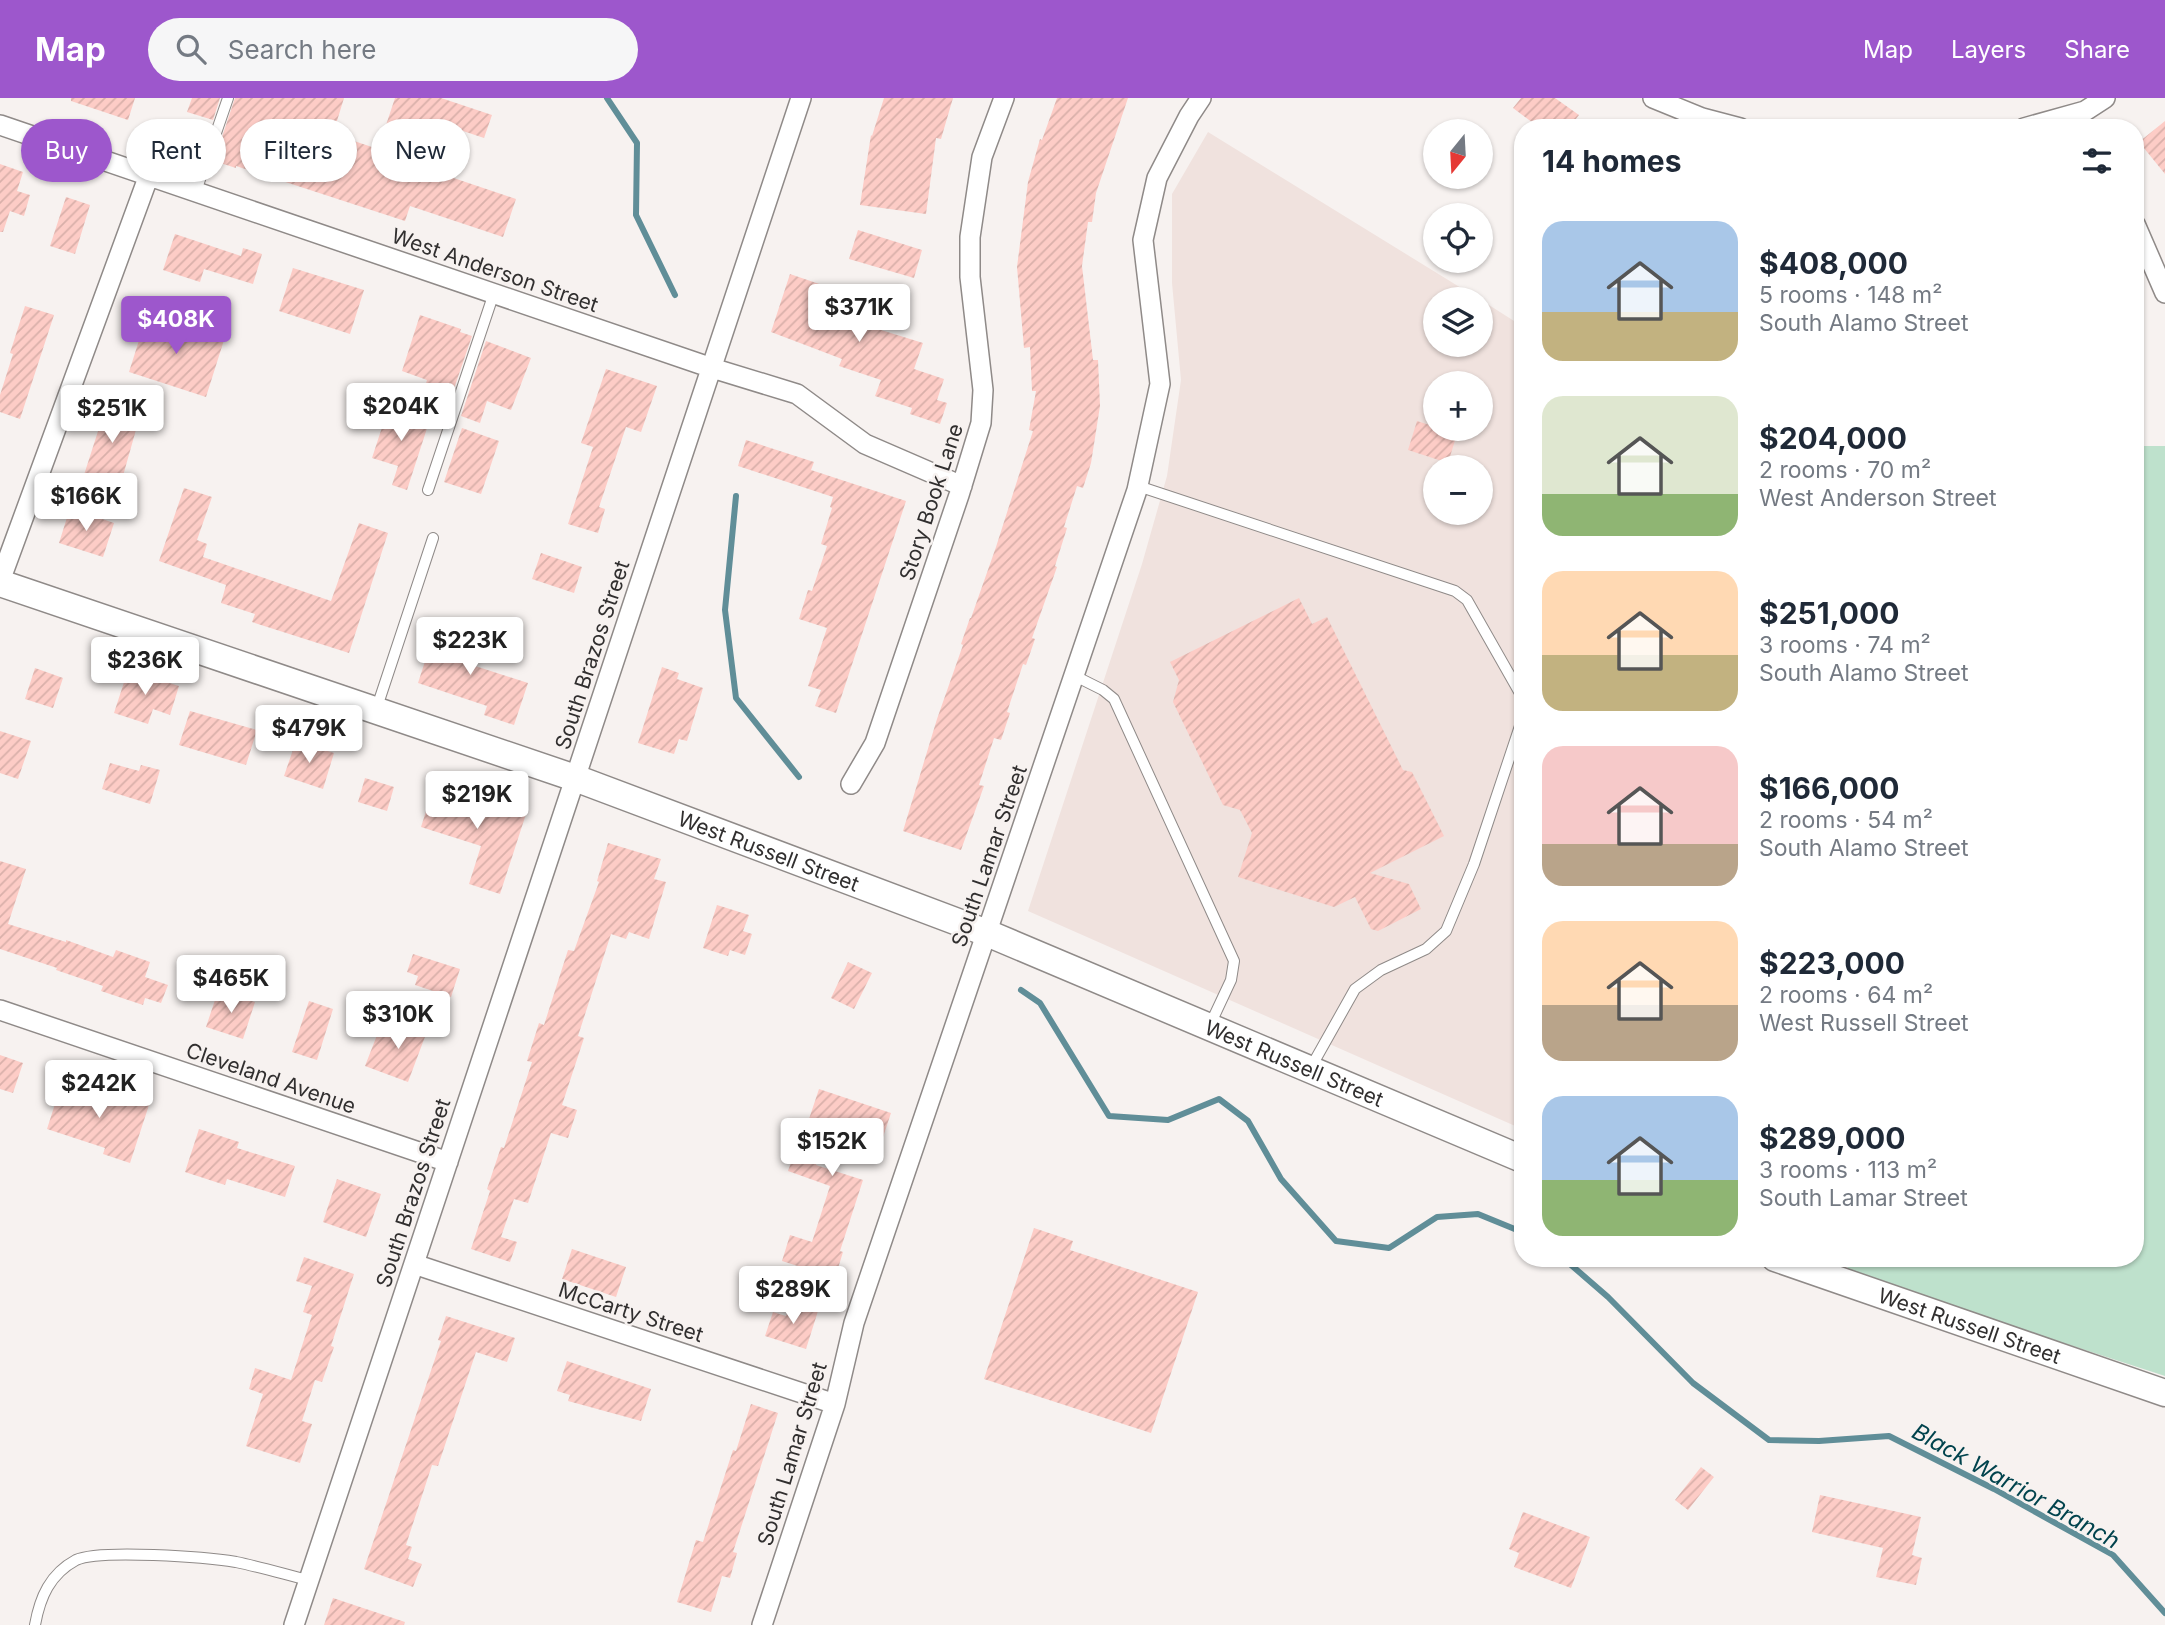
<!DOCTYPE html>
<meta charset="utf-8">
<style>
:root{--surface:#fff;--page:#f6f6f7;--text:#1f2937;--muted:#747a83;--accent:#9d57cc}
body{margin:0;font-family:Inter,sans-serif;background:var(--page);color:var(--text);height:100vh;display:flex;flex-direction:column;font-size:26px;white-space:nowrap}
*{box-sizing:border-box;margin:0}
p{font-size:23px;color:var(--muted)}
.icon{flex:none;width:38px;height:38px;fill:none;stroke:currentColor;stroke-width:2;stroke-linecap:round;stroke-linejoin:round}
.map{position:relative;flex:1;overflow:hidden}
.panel{position:absolute;left:1514px;top:21px;width:630px;height:1148px;display:flex;flex-direction:column;background:var(--surface);border-radius:28px;box-shadow:0 2px 5px #0004}
.panel>*{flex:none}
.banner{position:absolute;left:21px;top:21px;width:665px;height:63px;display:flex;gap:14px}
.needle{width:46px;rotate:198deg}
.fabs{position:absolute;left:1423px;top:21px;display:grid;gap:14px}
.fabs a{display:grid;place-items:center;width:70px;height:70px;border-radius:50%;background:var(--surface);box-shadow:0 2px 5px #0004;font-size:35px}
.price{position:absolute;translate:-50% -60px;padding:0 16px;border-radius:7px;background:#fff;color:#222;font-size:23px;line-height:46px;filter:drop-shadow(0 2px 4px #0008)}
.price::after{content:'';position:absolute;left:50%;top:42px;width:21px;height:16px;margin-left:-10px;background:inherit;clip-path:polygon(0 0,100% 0,50% 100%)}
.price.on{background:var(--accent);color:#fff}
ul{padding:0;list-style:none}
li{display:flex;align-items:center;gap:21px;height:175px;padding:0 28px}
li span{display:grid;place-items:center;flex:none;width:196px;height:140px;border-radius:21px;color:#555}
li>.icon{margin-inline-start:auto}
span .icon{width:84px;height:84px;fill:#fffc;stroke-width:1}
li b{font-size:30px}
h2{display:flex;justify-content:space-between;align-items:center;height:84px;padding:0 28px;font-size:30px}
.pill{padding:0 24px;border-radius:32px;background:var(--surface);box-shadow:0 2px 5px #0004;font-size:24px;line-height:63px}
.pill.on{background:var(--accent);color:#fff}
header{display:flex;align-items:center;gap:42px;box-sizing:border-box;height:98px;padding:0 35px;background:var(--accent);color:#fff}
header strong{font-size:33px}
nav{display:flex;gap:38px;margin-inline-start:auto;font-size:24px}
.search{width:490px;height:63px;background:var(--page);display:flex;align-items:center;gap:18px;box-sizing:border-box;padding:0 24px;border-radius:38px;color:var(--muted);font-size:26px}
.map>svg:first-child{display:block}
</style>
<header>
<strong>Map</strong>
<div class="search"><svg class="icon" aria-label="search" viewBox="0 0 24 24"><circle cx="10" cy="10" r="6"/><path d="M15 15l6 6"/></svg>Search here</div>
<nav><a>Map</a><a>Layers</a><a>Share</a></nav>
</header>
<div class="map">
<svg width="2165" height="1527" viewBox="0 0 2165 1527">
<defs>
<pattern id="building-hatch" width="6" height="6" patternUnits="userSpaceOnUse" patternTransform="scale(1.75)"><rect width="6" height="6" fill="#fdccc6"/><path d="M-1 1l2-2M0 6l6-6M5 7l2-2" fill="none" stroke="#d9b0aa"/></pattern>
</defs>
<rect width="100%" height="100%" fill="#f7f2f0"/>
<path fill="#f0e2de" fill-rule="evenodd" d="M1208,34L1479,201H1435V247H1480L1481,202L1522,228V788L1516,809L1522,811V1031L1028,813L1142,466L1167,378L1181,282L1172,185V96ZM1435,285H1480V331H1435ZM1435,369H1480V415H1435Z"/>
<path fill="#bee1cc" d="M2135,348H2165V1278L1846,1174L1851,1160H2135Z"/>
<g fill="none" stroke-linecap="round" stroke-linejoin="round">
<path stroke="#608e98" stroke-width="6" d="M607,0L637,45L636,117L675,197
M736,398L725,512L736,600L799,679
M1021,892L1040,905L1109,1018L1168,1022L1219,1001L1248,1023L1281,1081L1336,1143L1389,1150L1437,1119L1478,1116L1522,1134
M1563,1160L1608,1199L1693,1285L1769,1342L1819,1343L1889,1338L1994,1391L2113,1457L2165,1515"/>
</g>
<path fill="url(#building-hatch)" d="M71,0H135L128,22L71,3Z
M192,0H220L213,22L187,14Z
M235,0H344L333,36L378,51L395,0H441L492,17L484,40L430,22L415,67L516,101L503,139L410,108L405,123L236,68V70L214,63Z
M884,0H953L941,41L936,40L926,116L860,107L871,37L872,38Z
M1057,0H1128L1096,95L1092,124H1088L1082,168L1093,262H1098L1100,308L1091,365L1083,390L1077,388L1064,429L1067,430L1055,468L1057,469L1032,540L1035,541L1026,567L1023,566L1007,614L1010,615L1001,642L994,640L979,687L984,688L961,752L903,733L937,621L963,547L961,546L970,520H971L996,449L1033,333L1029,332L1036,293H1032L1030,249L1024,250L1017,169L1028,84L1040,41L1042,42Z
M1521,0H1555L1579,17L1569,30H1540L1513,10Z
M2165,23V76L2139,44Z
M0,66L23,74L17,93L30,97L24,118L10,113L3,134H0Z
M66,99L90,107L75,156L50,148Z
M858,132L922,152L914,180L849,161Z
M175,136L241,158L243,150L262,156L253,186L204,171L200,184L163,172Z
M293,170L364,192L350,236L279,213Z
M790,176L828,189L829,186L854,194L849,208L885,220L881,232L923,245L914,271L944,281L937,302L947,305L940,326L910,316L912,310L875,298L881,282L839,268L842,261L771,234Z
M25,208L54,217L20,321L0,314V297L13,256L10,255Z
M147,217L224,242L206,299L129,274Z
M420,217L461,231L460,234L472,238L446,314L420,305L427,282L402,273Z
M486,243L531,260L511,312L487,303L480,325L461,318Z
M606,271L657,288L641,334L626,329L599,409L605,411L598,435L568,426L593,349L581,345Z
M103,302L141,314L119,392L83,380L100,327L96,325Z
M389,308L430,321L407,392L392,387L398,368L372,360Z
M1417,323L1457,336L1448,365L1408,352Z
M462,330L499,343L481,396L444,384Z
M746,342L814,364L811,372L906,403L836,615L815,608L821,592L808,588L827,530L799,521L808,492L812,493L827,448L821,446L832,410L830,409L833,399L738,368Z
M184,390L212,399L197,442L207,446L203,459L331,503L359,425L388,435L349,555L252,524L255,516L221,505L226,487L159,463Z
M70,410L114,425L103,459L59,445Z
M541,455L582,469L574,495L532,481Z
M1299,500L1312,526L1327,519L1403,672L1412,674L1444,738L1370,775L1409,786L1421,811L1378,833L1371,831L1355,799L1334,809L1238,779L1252,735L1240,712L1223,707L1173,604L1179,582L1170,564Z
M436,529L477,543L469,566L528,585L514,627L484,617L487,608L418,585Z
M662,569L679,575L677,581L703,590L687,643L679,641L674,656L638,645Z
M35,570L63,580L53,610L25,601Z
M128,572L179,588L170,617L153,611L148,626L114,615Z
M190,613L257,632L246,667L179,647Z
M0,633L31,643L18,681L0,675Z
M296,643L334,655L323,691L284,678Z
M110,665L139,673L141,667L160,672L150,706L102,691Z
M365,680L394,689L387,713L358,704Z
M460,687L479,693L476,700L526,716L500,796L469,786L481,748L421,729L434,688L457,696Z
M608,745L661,761L654,781L666,784L649,841L629,834L626,841L611,836L578,938L584,940L562,1007L577,1012L568,1040L551,1035L528,1105L514,1101L501,1139L517,1144L510,1164L471,1151L490,1093L487,1091L501,1049L504,1050L532,964L527,963L539,925L544,927L568,852L574,853L599,784L597,783Z
M0,763L26,771L8,826L66,844V842L113,859L116,852L150,864L145,879L168,887L161,905L145,900L143,907L101,893L103,888L56,872L57,870L0,851Z
M717,807L749,817L743,833L752,836L745,857L730,852L728,858L703,850Z
M413,856L460,871L451,899L415,887L418,878L407,874Z
M848,864L872,875L854,911L831,900Z
M218,893L255,904L243,941L206,929Z
M309,903L333,911L317,962L292,954Z
M409,920L429,928L408,984L365,968L379,932L401,940Z
M0,957L23,965L13,995L0,991Z
M62,984L123,1003L124,999L149,1007L130,1065L103,1056L105,1050L47,1031Z
M819,991L891,1015L880,1048L829,1030L816,1067L863,1082L840,1153L843,1154L835,1180L782,1163L790,1137L812,1144L830,1088L788,1073L799,1042H802Z
M199,1031L239,1044L237,1050L295,1068L285,1099L227,1081L225,1087L185,1074Z
M337,1081L381,1096L366,1139L323,1124Z
M1034,1130L1073,1143L1070,1152L1198,1194L1151,1335L984,1281Z
M572,1151L626,1169L616,1199L562,1181Z
M304,1159L354,1176L331,1248L334,1249L322,1284L315,1282L302,1323L312,1326L300,1365L246,1348L263,1296L249,1291L255,1270L291,1282L312,1217L303,1214L312,1188L296,1183Z
M791,1204L818,1213L806,1251L765,1238L773,1214L786,1218Z
M446,1218L515,1240L507,1264L476,1254L438,1368L432,1367L406,1447L412,1449L408,1461L422,1466L413,1489L364,1471L441,1243L438,1242Z
M567,1263L651,1291L641,1323L568,1303L570,1297L557,1293Z
M751,1306L778,1315L733,1454L737,1455L730,1480L722,1478L711,1514L677,1504L696,1442L703,1444L733,1352L736,1353Z
M1701,1369L1714,1379L1688,1412L1675,1402Z
M1820,1397L1921,1419L1912,1457L1922,1460L1916,1487L1876,1479L1883,1450L1812,1434Z
M1523,1414L1590,1439L1571,1490L1514,1469L1519,1455L1509,1451Z
M333,1500L405,1524L404,1527H324Z"/>
<g fill="none" stroke-linecap="round" stroke-linejoin="round">
<defs>
<path id="lane" d="M196,93L228,0
M1138,388L1455,493L1467,502L1521,597L1522,619
M428,392L494,195
M1075,578L1103,592L1114,601L1234,863L1231,882L1209,929
M376,612L433,440
M1310,971L1355,891L1381,872L1426,851L1446,833L1474,766L1522,622
M35,1527C40,1499 50,1476 76,1462C99,1451 207,1459 236,1464C260,1469 284,1476 308,1482"/>
<path id="street" d="M1653,0L1702,20L1740,30
M0,27L712,270L797,296L865,346L962,388
M2024,30L2085,13L2105,0
M2135,126L2165,195
M0,483L149,77
M851,686L875,645L959,397L981,325L983,292L970,179V139L982,59L1004,0
M0,912L448,1064
M414,1166L835,1306
M294,1527L801,0
M762,1527L835,1306L854,1225L1137,392L1160,286L1143,142L1157,80L1189,18L1201,0"/>
<g id="secondary">
<path id="s1" d="M0,485L575,680L987,835L1522,1061"/>
<path id="s2" d="M1775,1160L2165,1295"/>
</g>
</defs>
<use href="#lane" stroke="#8f8a88" stroke-width="12"/>
<use href="#street" stroke="#8f8a88" stroke-width="22"/>
<use href="#secondary" stroke="#8f8a88" stroke-width="29"/>
<use href="#lane" stroke="#fff" stroke-width="10"/>
<use href="#street" stroke="#fff" stroke-width="19"/>
<use href="#secondary" stroke="#fff" stroke-width="26"/>
</g>
<g text-anchor="middle" dominant-baseline="central" stroke-width="5" stroke-linejoin="round" paint-order="stroke">
<g font-size="21" fill="#312f2f" stroke="#f7f2f0">
<text transform="translate(495 172) rotate(19)">West Anderson Street</text>
<text transform="translate(931 404) rotate(-72)">Story Book Lane</text>
<text transform="translate(592 557) rotate(-72)">South Brazos Street</text>
<text stroke="none"><textPath href="#s1" startOffset="814">West Russell Street</textPath></text>
<text transform="translate(989 758) rotate(-71)">South Lamar Street</text>
<text stroke="none"><textPath href="#s1" startOffset="1381">West Russell Street</textPath></text>
<text transform="translate(271 980) rotate(19)">Cleveland Avenue</text>
<text transform="translate(413 1095) rotate(-72)">South Brazos Street</text>
<text transform="translate(631 1214) rotate(18)">McCarty Street</text>
<text stroke="none"><textPath href="#s2" startOffset="206">West Russell Street</textPath></text>
<text transform="translate(792 1356) rotate(-73)">South Lamar Street</text>
</g>
<g font-size="23" font-style="italic" fill="#01434d" stroke="#f7f2f0">
<text transform="translate(2016 1388) rotate(29)">Black Warrior Branch</text>
</g>
</g>
</svg>
<div class="fabs">
<a><svg class="needle" viewBox="-14 -14 28 28"><path d="M0-13l5 13h-10z" fill="#e53935"/><path d="M0 13l5-13h-10z" fill="#747a83"/></svg></a>
<a><svg class="icon" aria-label="locate" viewBox="0 0 24 24"><circle cx="12" cy="12" r="6"/><path d="M12 2v4M12 18v4M2 12h4M18 12h4"/></svg></a>
<a><svg class="icon" aria-label="layers" viewBox="0 0 24 24"><path d="M12 4l9 5-9 5-9-5zM3 14l9 5 9-5"/></svg></a>
<a>+</a>
<a>−</a>
</div>
<b class="price" style="left:859px;top:246px">$371K</b>
<b class="price on" style="left:176px;top:258px">$408K</b>
<b class="price" style="left:401px;top:345px">$204K</b>
<b class="price" style="left:112px;top:347px">$251K</b>
<b class="price" style="left:86px;top:435px">$166K</b>
<b class="price" style="left:470px;top:579px">$223K</b>
<b class="price" style="left:145px;top:599px">$236K</b>
<b class="price" style="left:309px;top:667px">$479K</b>
<b class="price" style="left:477px;top:733px">$219K</b>
<b class="price" style="left:231px;top:917px">$465K</b>
<b class="price" style="left:398px;top:953px">$310K</b>
<b class="price" style="left:99px;top:1022px">$242K</b>
<b class="price" style="left:832px;top:1080px">$152K</b>
<b class="price" style="left:793px;top:1228px">$289K</b>
<div class="banner">
<a class="pill on">Buy</a>
<a class="pill">Rent</a>
<a class="pill">Filters</a>
<a class="pill">New</a>
</div>
<section class="panel">
<h2>14 homes<svg class="icon" aria-label="filters" viewBox="0 0 24 24"><path d="M4 7h16M4 17h16"/><circle cx="9" cy="7" r="2"/><circle cx="15" cy="17" r="2"/></svg></h2>
<ul>
<li><span style="background:linear-gradient(#a9c7e8 65%,#c2b280 0)"><svg class="icon" aria-label="home" viewBox="0 0 24 24"><path d="M3 11l9-7 9 7M6 9v11h12V9"/></svg></span><div><b>$408,000</b><p>5 rooms · 148 m²</p><p>South Alamo Street</p></div></li>
<li><span style="background:linear-gradient(#dfe7d0 70%,#8fb573 0)"><svg class="icon" aria-label="home" viewBox="0 0 24 24"><path d="M3 11l9-7 9 7M6 9v11h12V9"/></svg></span><div><b>$204,000</b><p>2 rooms · 70 m²</p><p>West Anderson Street</p></div></li>
<li><span style="background:linear-gradient(#ffd9b3 60%,#c2b280 0)"><svg class="icon" aria-label="home" viewBox="0 0 24 24"><path d="M3 11l9-7 9 7M6 9v11h12V9"/></svg></span><div><b>$251,000</b><p>3 rooms · 74 m²</p><p>South Alamo Street</p></div></li>
<li><span style="background:linear-gradient(#f6c9c9 70%,#b9a48a 0)"><svg class="icon" aria-label="home" viewBox="0 0 24 24"><path d="M3 11l9-7 9 7M6 9v11h12V9"/></svg></span><div><b>$166,000</b><p>2 rooms · 54 m²</p><p>South Alamo Street</p></div></li>
<li><span style="background:linear-gradient(#ffd9b3 60%,#b9a48a 0)"><svg class="icon" aria-label="home" viewBox="0 0 24 24"><path d="M3 11l9-7 9 7M6 9v11h12V9"/></svg></span><div><b>$223,000</b><p>2 rooms · 64 m²</p><p>West Russell Street</p></div></li>
<li><span style="background:linear-gradient(#a9c7e8 60%,#8fb573 0)"><svg class="icon" aria-label="home" viewBox="0 0 24 24"><path d="M3 11l9-7 9 7M6 9v11h12V9"/></svg></span><div><b>$289,000</b><p>3 rooms · 113 m²</p><p>South Lamar Street</p></div></li>
</ul>
</section>
</div>
